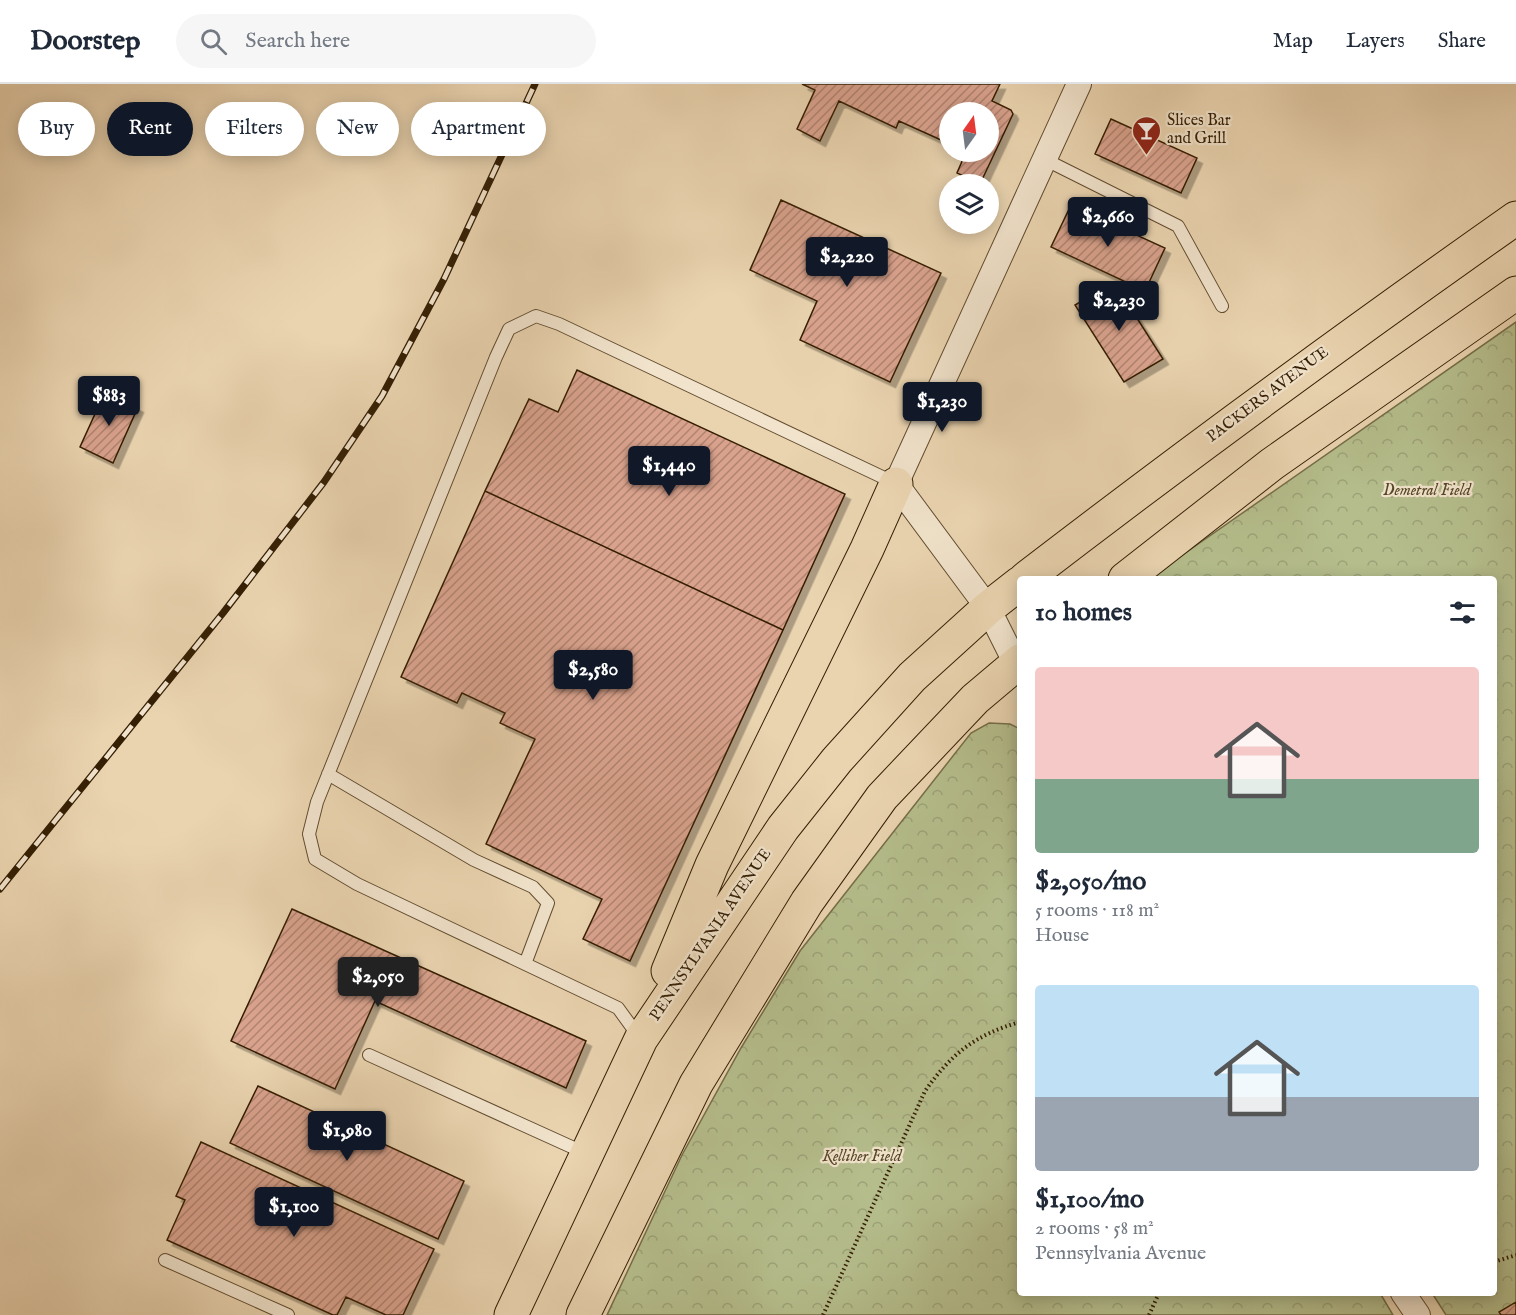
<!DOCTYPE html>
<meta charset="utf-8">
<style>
:root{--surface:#fff;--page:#f6f6f7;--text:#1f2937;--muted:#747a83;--line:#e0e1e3;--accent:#111827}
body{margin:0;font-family:"IM FELL English",serif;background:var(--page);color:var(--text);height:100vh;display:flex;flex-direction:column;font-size:22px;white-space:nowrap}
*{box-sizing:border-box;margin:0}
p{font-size:20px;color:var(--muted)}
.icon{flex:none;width:33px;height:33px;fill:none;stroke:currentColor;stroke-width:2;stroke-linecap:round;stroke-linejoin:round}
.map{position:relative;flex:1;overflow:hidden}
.sheet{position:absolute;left:1017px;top:492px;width:480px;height:720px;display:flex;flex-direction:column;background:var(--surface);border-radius:6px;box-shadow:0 3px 15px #0003}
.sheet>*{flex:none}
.hud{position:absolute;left:18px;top:18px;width:570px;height:54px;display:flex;gap:12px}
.needle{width:39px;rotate:14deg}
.tools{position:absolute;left:939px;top:18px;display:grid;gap:12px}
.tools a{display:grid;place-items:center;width:60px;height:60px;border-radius:50%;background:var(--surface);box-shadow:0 3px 15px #0003;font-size:30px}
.price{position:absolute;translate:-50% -51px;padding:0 14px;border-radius:6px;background:var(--accent);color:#fff;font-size:20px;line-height:39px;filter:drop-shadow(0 2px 3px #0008)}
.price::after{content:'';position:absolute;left:50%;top:36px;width:18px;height:14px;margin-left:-9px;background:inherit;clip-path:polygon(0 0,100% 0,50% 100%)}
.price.active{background:#222;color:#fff}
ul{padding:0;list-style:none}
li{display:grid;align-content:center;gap:12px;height:318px;padding:0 18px}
li span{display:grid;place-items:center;height:186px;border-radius:6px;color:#555}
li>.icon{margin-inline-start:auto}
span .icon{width:108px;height:108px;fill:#fffc;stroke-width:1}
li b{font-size:26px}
h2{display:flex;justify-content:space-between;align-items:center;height:72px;padding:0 18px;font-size:26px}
.chip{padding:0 21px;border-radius:27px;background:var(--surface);box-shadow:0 3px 15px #0003;font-size:21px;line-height:54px}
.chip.active{background:var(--accent);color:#fff}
header{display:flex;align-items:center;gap:36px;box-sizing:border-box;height:84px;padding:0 30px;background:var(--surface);border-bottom:2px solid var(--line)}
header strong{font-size:28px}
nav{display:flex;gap:33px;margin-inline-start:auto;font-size:21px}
.search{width:420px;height:54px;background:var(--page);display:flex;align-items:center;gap:15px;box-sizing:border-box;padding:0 21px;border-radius:33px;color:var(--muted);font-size:22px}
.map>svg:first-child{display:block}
</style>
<header>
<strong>Doorstep</strong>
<div class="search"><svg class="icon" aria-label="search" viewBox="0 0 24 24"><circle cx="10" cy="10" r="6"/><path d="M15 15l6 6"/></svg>Search here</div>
<nav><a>Map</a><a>Layers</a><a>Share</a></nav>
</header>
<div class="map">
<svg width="1516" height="1231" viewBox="0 0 1516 1231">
<defs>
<pattern id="park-crowns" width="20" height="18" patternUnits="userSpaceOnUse" patternTransform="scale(1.5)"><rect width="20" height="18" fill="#b5bd8c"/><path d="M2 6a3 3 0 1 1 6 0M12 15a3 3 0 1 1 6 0" fill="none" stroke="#9ca277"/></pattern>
<pattern id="building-hatch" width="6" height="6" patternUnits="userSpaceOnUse" patternTransform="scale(1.5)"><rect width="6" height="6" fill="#d9a28d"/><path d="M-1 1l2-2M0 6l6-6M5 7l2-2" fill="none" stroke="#b18371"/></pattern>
<filter id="shadow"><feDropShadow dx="5.5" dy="5.5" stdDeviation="0" flood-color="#0004"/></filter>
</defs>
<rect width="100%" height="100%" fill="#ead4b0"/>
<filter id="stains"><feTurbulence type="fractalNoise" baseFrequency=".00333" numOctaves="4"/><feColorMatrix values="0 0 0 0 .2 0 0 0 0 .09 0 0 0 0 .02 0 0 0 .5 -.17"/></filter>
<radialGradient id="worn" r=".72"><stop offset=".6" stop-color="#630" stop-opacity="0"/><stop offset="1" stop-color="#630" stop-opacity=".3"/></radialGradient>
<path fill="url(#park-crowns)" stroke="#756e48" stroke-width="1.5" d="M1516,238V1231H1446L1432,1209H1494V495H1148Z
M989,639L1010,640L1020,645V1209H1380L1393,1231H607L682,1071L741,964L800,867L971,649Z"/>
<path fill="url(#building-hatch)" stroke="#351f04" stroke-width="1.5" filter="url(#shadow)" d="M802,0H1000L992,17L1011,26L1013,30L980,100L957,89L966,68H988V28H950V60L899,37L896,44L839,17L820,57L797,45L815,6Z
M1111,35L1197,74L1181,109L1095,70Z
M781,116L941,189L890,298L800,256L817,217L750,186Z
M1071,121L1165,164L1145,207L1051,163Z
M1114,198L1163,275L1124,298L1075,221Z
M577,286L845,410L783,546L485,407L529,315L558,328Z
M105,308L138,323L113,379L80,363Z
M485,407L783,546L630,877L583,855L602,815L486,760L535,655L500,639L505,629L462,609L457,619L401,593Z
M292,825L586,957L566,1004L375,917L335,1005L231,957Z
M258,1002L464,1097L438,1155L230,1059Z
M201,1058L434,1165L403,1231H386L346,1213L337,1231H333L167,1156L185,1116L176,1112Z
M1516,1218V1231H1501L1499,1228Z"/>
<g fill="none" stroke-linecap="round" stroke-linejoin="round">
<defs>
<path id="service" d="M1044,75L1178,142L1222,222
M328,690L474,776L533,803L548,819L525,880
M639,953L618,924L357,800L315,775L309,750L317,718L496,273L509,245L536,232L559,240L895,399
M369,971L585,1069
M165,1176L288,1231"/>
<path id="minor" d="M1020,588L988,524L896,400L1079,0
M1403,1209L1418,1231"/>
<path id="primary" d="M1025,495C1186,371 1350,251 1516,134
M1125,495L1272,380L1516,209
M668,887L712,781L867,465L896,400
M511,1231L641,955L783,744L837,676L912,593L988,524L1020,499
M583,1231L696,1000L807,818L882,713L975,615L1020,577"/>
</defs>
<use href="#service" stroke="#624c2f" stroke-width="14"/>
<use href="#minor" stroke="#624c2f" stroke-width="26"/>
<use href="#primary" stroke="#351f04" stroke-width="35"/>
<path stroke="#351f04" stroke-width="4" stroke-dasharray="1.5 3" stroke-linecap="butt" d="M1494,1178L1516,1171
M823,1231L925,1007C952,969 975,951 1020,938
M1149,1231L1159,1209"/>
<use href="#service" stroke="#f1e3cc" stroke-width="12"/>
<use href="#minor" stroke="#f1e3cc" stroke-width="24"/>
<use href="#primary" stroke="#ead4b0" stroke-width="33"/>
<defs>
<path id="rail" d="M0,805L223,529L324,398L382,312L444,195L535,0"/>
</defs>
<use href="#rail" stroke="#351f04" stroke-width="7"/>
<use href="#rail" stroke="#f1e3cc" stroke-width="4.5" stroke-dasharray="14" stroke-linecap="butt"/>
</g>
<defs>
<symbol id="bar-pin" viewBox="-11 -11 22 30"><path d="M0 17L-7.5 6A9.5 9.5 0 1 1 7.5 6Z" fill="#8f2418" stroke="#f1e3cc"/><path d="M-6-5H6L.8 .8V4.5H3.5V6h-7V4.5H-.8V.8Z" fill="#fff"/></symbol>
</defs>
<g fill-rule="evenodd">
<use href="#bar-pin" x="1130" y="30" width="33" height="45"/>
</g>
<g text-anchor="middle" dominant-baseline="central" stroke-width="4.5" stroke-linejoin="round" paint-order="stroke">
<g font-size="16" fill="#351f04" stroke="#f1e3cc" text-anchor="start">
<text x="1167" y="37">Slices Bar<tspan x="1167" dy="18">and Grill</tspan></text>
</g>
<g font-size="16" fill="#351f04" stroke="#f1e3cc">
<text transform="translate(1268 311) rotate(-37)">PACKERS AVENUE</text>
<text transform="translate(711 851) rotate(-56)">PENNSYLVANIA AVENUE</text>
</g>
<g font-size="16" font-style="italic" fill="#554626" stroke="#f1e3cc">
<text x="1427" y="407">Demetral Field</text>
<text x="862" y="1073">Kelliher Field</text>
</g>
</g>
<rect width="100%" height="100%" filter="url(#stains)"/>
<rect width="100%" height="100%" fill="url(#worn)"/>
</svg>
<div class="tools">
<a><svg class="needle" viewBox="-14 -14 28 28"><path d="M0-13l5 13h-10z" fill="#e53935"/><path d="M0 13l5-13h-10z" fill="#747a83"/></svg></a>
<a><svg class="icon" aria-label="layers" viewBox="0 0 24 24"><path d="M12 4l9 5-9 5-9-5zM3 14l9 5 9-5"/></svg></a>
</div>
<b class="price" style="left:1108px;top:164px">$2,660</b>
<b class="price" style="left:847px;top:204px">$2,220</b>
<b class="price" style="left:1119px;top:248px">$2,230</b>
<b class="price" style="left:109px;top:343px">$883</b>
<b class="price" style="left:942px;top:349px">$1,230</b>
<b class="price" style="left:669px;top:413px">$1,440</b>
<b class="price" style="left:593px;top:617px">$2,580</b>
<b class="price active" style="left:378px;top:924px">$2,050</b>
<b class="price" style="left:347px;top:1078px">$1,980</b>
<b class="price" style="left:294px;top:1154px">$1,100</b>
<div class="hud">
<a class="chip">Buy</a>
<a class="chip active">Rent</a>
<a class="chip">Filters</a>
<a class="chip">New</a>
<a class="chip">Apartment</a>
</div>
<section class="sheet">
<h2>10 homes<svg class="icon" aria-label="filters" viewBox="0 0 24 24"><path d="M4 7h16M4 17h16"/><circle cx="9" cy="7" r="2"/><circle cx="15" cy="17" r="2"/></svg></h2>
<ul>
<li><span style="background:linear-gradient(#f6c9c9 60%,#7fa58c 0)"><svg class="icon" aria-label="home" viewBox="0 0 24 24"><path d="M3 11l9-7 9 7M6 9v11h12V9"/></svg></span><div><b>$2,050/mo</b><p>5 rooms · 118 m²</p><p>House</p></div></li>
<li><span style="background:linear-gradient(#bfe0f5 60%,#9aa5b1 0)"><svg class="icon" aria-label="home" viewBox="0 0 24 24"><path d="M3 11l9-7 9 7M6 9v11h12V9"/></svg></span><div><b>$1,100/mo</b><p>2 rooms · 58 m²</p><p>Pennsylvania Avenue</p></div></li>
</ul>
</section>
</div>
